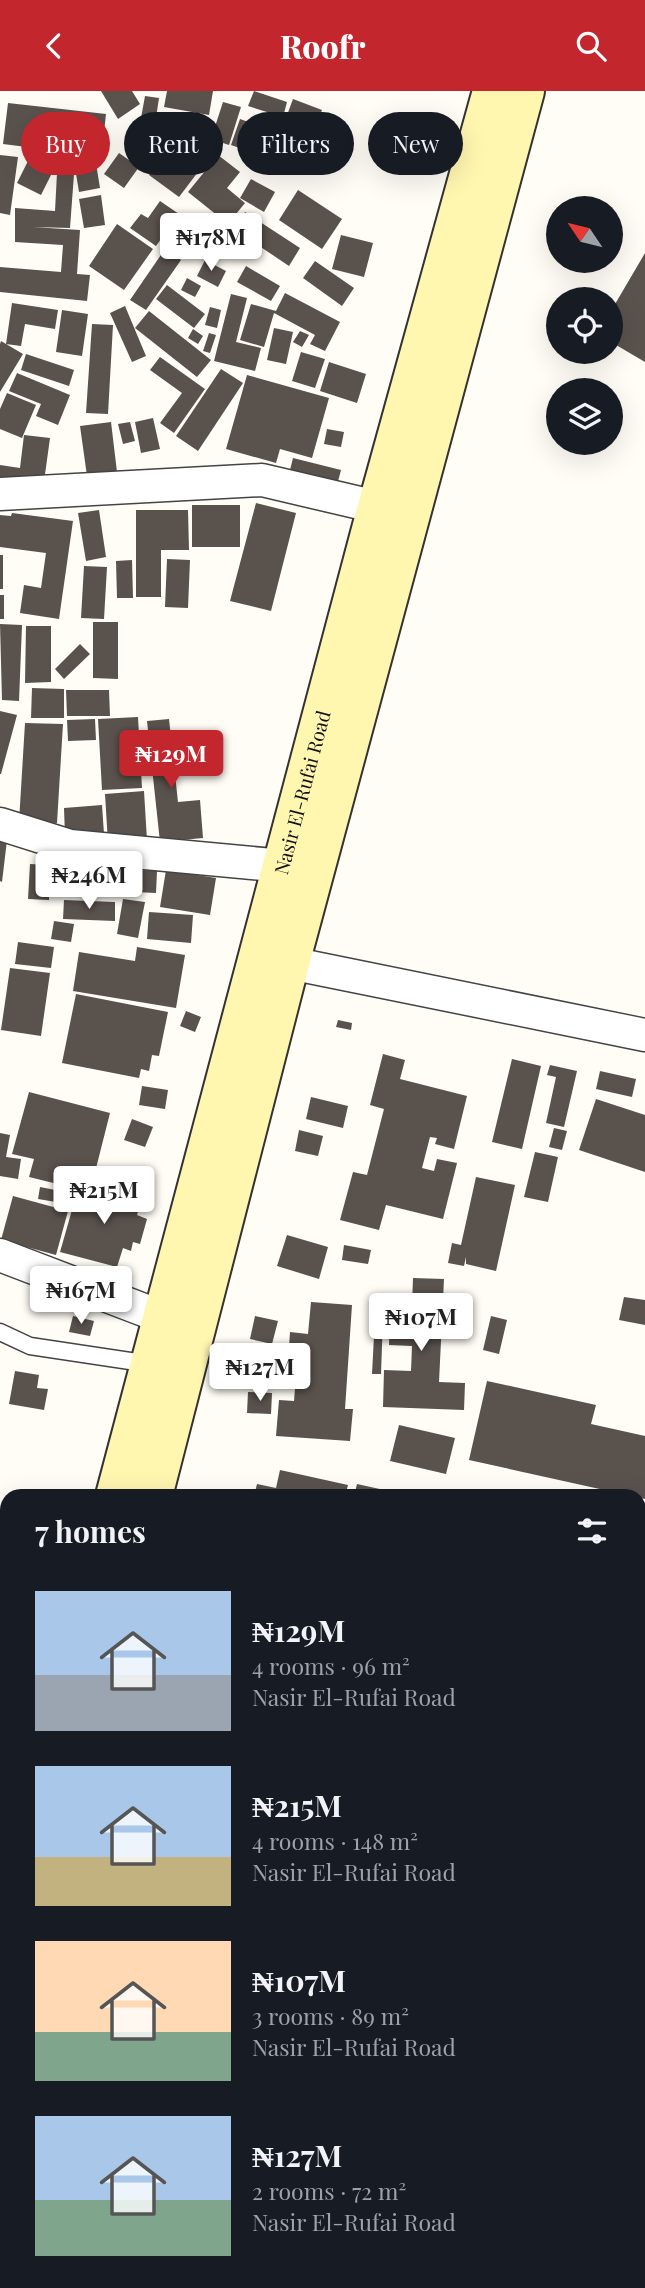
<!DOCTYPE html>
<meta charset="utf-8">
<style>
:root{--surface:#171b24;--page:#20242c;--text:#f1f3f6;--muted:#9ea1a6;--accent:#c4262e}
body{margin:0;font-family:"Playfair Display",serif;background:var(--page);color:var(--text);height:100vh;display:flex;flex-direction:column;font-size:26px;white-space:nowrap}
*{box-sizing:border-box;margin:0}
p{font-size:23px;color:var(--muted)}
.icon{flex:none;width:38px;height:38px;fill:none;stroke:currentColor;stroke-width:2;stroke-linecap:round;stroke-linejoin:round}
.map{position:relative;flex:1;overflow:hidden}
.sheet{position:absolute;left:0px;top:1398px;width:646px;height:800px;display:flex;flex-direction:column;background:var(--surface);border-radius:21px 21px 0 0;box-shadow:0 7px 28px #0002}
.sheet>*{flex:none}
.top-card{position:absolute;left:21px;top:21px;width:604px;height:63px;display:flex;gap:14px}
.needle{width:46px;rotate:305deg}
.buttons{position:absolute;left:546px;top:105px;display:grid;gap:14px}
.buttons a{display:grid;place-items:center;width:77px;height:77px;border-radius:50%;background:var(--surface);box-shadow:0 7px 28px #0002;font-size:35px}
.price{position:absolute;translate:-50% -60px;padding:0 16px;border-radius:7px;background:#fff;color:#222;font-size:23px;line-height:46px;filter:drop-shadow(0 2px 4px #0008)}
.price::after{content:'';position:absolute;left:50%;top:42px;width:21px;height:16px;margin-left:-10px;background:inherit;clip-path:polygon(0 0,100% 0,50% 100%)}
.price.current{background:var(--accent);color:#fff}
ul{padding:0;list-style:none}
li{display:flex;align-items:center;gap:21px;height:175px;padding:0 35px}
li span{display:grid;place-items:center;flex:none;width:196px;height:140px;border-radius:0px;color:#555}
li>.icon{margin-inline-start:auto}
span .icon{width:84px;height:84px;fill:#fffc;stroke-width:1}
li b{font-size:30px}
h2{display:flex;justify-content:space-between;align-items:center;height:84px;padding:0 35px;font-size:30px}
.pill{padding:0 24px;border-radius:32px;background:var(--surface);box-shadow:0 7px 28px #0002;font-size:24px;line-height:63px}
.pill.current{background:var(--accent);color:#fff}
header{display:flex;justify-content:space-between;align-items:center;height:91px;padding:0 35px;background:var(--accent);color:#fff;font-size:32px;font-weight:800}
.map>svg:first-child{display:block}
</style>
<header><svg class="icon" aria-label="back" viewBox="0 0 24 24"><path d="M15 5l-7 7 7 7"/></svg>Roofr<svg class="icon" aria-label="search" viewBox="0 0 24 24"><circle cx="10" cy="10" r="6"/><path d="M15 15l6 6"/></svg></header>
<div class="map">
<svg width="645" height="2197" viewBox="0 0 645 2197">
<rect width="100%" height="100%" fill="#fffdf5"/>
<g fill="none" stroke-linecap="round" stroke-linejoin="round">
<path stroke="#3f96cf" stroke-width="10" d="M639,2104L645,2100
M215,2197L236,2191"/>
</g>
<path fill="#5a524d" d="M101,0H132L140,13L118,28Z
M167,0H213L209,24L164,16Z
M254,0L287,11L283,26L248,15Z
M145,5L159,7L154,40L139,38Z
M293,8L322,19L298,81L270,70Z
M223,11L241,16L229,54L211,48Z
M8,12L106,23L103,50L69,46L67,61L3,53Z
M240,28L274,40L265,66L231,54Z
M93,54L100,97L79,101L72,58Z
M168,58L198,81L179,106L149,84Z
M119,62L139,76L124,97L104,83Z
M0,64L18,66L10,124L0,122Z
M218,64L240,81L227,97L245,112L228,133L188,101Z
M28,70L52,82L41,104L17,92Z
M57,82L74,83L70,137L33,136L80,139L77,183L90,184L87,210L0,201V176L61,181L63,154L15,151V117L55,120Z
M251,88L275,101L264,121L240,107Z
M298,99L342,128L322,158L279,129Z
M101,104L105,134L84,137L79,108Z
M160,110L179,123L156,155L130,137L141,123L148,127Z
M245,121L300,157L289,175L234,138Z
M183,129L211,146L198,168L170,151Z
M117,133L153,158L124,199L89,175Z
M341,144L373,152L364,186L332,178Z
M165,158L181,169L146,219L130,209Z
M645,162V271L611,251V220Z
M205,169L226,180L218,196L197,185Z
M315,170L354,197L342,215L303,187Z
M246,175L280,195L271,210L237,191Z
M187,187L201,195L195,206L181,199Z
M167,194L205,223L194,237L156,208Z
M285,202L340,231L325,260L310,253L315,244L274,222L264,256L240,249L251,213L276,220Z
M231,203L247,207L236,251L261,257L255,280L214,270Z
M12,212L58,219L55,238L25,233L21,255L6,253Z
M125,215L146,265L132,271L110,222Z
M210,216L221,219L217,237L205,234Z
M62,219L88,223L82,265L56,261Z
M149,220L211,269L197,286L135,237Z
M92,233L113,234L108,323L86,322Z
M274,237L293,241L286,273L267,269Z
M193,238L203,245L198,253L188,247Z
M300,240L309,244L302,256L293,251Z
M209,242L216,244L210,262L203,260Z
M1,250L23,263L0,301V253Z
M301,261L325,268L315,297L292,290Z
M26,263L74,279L69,295L21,279Z
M160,266L205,298L174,342L160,332L182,302L150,279Z
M329,271L366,283L357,312L320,300Z
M221,278L243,292L198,360L176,345Z
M17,282L70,304L58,334L36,325L41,313L9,300Z
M247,284L329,307L312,367L280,358L276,372L226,358Z
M7,302L36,314L22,347L0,338V318Z
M153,327L160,358L141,362L135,331Z
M111,331L117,381L87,385L80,335Z
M130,331L135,350L123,353L118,333Z
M327,338L344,341L341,356L324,353Z
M24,344L50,347L43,398L0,392V374L20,377Z
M293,367L341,379L336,398L288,387Z
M256,412L296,422L271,520L230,510Z
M192,414H240V456H192Z
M99,419L106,466L86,470L78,422Z
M136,419H188L189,459H161V506H136Z
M12,422L73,430L59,528L20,522L24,494L41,497L46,462L0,456V424L11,425Z
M0,464H3V498H0Z
M167,468L190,469L188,517L165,516Z
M132,469L133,507H117L116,470Z
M84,475L107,476L104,528L81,527Z
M0,504H4V528H0Z
M93,531H118V588L93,587Z
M0,533L22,534L19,610L2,609Z
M26,535H51V591L25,592Z
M80,553L90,563L64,588L55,578Z
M32,597L64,598V627H31Z
M66,599H109L110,625H67Z
M0,620L17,624L1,683H0Z
M138,626L142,697L102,699L98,628Z
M95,628L96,649L68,650L67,629Z
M169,628L178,711L200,709L203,747L160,751L147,630Z
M25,632L63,633L57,732L19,731Z
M144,700L147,749L108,752L105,703Z
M102,714L104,743L65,746L64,717Z
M0,748L7,749L2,791L0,790Z
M30,773L157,780L156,802L49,797V809L28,808Z
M166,779L216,787L210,824L160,816Z
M123,808L145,811L138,847L117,843Z
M64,809L115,811V830L63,828Z
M149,821L193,824L191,852L147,848Z
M54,830L74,833L71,851L51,848Z
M18,851L54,856L51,877L15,873Z
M137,856L185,864L176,917L73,900L79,861L135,870Z
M10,877L50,882L41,945L1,939Z
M76,903L168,921L159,965L152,964L149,980L141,978L139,987L62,972Z
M186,920L201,926L195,941L180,935Z
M338,929L352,932L351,939L336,936Z
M383,963L405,969L400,988L467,1005L454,1058L435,1053L437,1047L430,1046L422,1077L434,1080L437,1068L457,1072L443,1128L386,1114L379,1139L340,1129L353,1081L367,1084L384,1018L370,1014Z
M512,968L541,975L522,1058L492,1051Z
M550,974L577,980L564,1036L546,1032L556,986L547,984Z
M600,980L636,988L632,1006L596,998Z
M142,995L168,999L165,1018L139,1014Z
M29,1001L110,1022L90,1101L29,1086L34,1068L12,1063Z
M311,1006L348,1015L343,1037L306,1028Z
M596,1008L645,1024V1081L579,1059Z
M132,1028L153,1036L145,1056L124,1049Z
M554,1037L567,1040L562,1059L549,1056Z
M299,1039L323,1045L318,1065L295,1060Z
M0,1042L10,1044L6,1066L21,1068L18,1088L0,1085Z
M535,1061L558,1066L548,1111L524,1106Z
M476,1086L515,1094L496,1180L466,1173V1166L464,1175L448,1172L452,1152L461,1154Z
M105,1094L143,1104L137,1124L147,1128L140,1153L133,1151L131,1160L123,1157L117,1176L60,1161L76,1105L101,1111Z
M40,1096L71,1102L68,1113L38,1108Z
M13,1105L68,1120L56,1164L1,1149Z
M287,1144L328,1156L319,1188L277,1175Z
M344,1154L371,1159L368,1173L342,1169Z
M413,1187L444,1188L439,1291L465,1292L464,1319L383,1316L384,1279L411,1280L412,1255L389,1254L390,1213L412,1214Z
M624,1206L645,1209V1234L619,1229Z
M311,1211L352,1214L345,1318H353L350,1350L276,1345L279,1309L294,1310L296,1285H287L290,1241L308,1243Z
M73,1225L94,1230L90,1245L69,1241Z
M255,1225L278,1230L272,1253L250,1248Z
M491,1225L507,1229L499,1263L483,1259Z
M375,1226H383L381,1283H372Z
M15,1280L39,1284L37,1297L48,1298L44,1319L9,1313Z
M487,1290L596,1314L591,1333L645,1345V1408L469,1369Z
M248,1301L272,1302L271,1323L247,1322Z
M399,1334L455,1347L446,1383L390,1370Z
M280,1379L348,1394L345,1405H254L257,1393L276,1397Z
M357,1393L407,1404V1405H354Z
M639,2017L645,2020V2052L639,2064Z
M639,2179H645V2197H577V2191H639Z"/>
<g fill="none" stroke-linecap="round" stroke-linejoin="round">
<defs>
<path id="lane" d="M0,1241L30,1255L150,1273"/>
<path id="street" d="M0,403L262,389L377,416
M0,733L70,755L284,775
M290,872L645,944
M0,1164L162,1226
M639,1686L645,1660"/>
<g id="secondary">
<path id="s1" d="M115,1405L377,416L492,0"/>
<path d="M153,1405L290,872L525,0"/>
<path d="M0,1843L7,1817"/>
<path d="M0,1999L7,1971"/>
</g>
</defs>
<use href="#lane" stroke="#444" stroke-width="19"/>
<use href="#street" stroke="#444" stroke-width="35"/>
<use href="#secondary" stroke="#333" stroke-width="42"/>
<use href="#lane" stroke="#fff" stroke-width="16"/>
<use href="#street" stroke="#fff" stroke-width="32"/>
<use href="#secondary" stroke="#fff6b0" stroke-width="38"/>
</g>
<g text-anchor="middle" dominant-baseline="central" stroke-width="7" stroke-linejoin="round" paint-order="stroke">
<g font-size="19" fill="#111" stroke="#fff">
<text stroke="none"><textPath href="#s1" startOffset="728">Nasir El-Rufai Road</textPath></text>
</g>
</g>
</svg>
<div class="buttons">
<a><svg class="needle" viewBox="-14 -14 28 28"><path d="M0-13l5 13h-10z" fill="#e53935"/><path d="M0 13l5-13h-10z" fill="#9ea1a6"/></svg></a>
<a><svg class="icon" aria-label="locate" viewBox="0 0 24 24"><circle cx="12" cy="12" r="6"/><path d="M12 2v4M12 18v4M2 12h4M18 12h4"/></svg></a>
<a><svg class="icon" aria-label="layers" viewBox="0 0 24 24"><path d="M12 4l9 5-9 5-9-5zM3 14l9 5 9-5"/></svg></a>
</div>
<b class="price" style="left:211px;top:182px">₦178M</b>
<b class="price current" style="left:171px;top:699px">₦129M</b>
<b class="price" style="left:89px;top:820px">₦246M</b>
<b class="price" style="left:104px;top:1135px">₦215M</b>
<b class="price" style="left:81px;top:1235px">₦167M</b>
<b class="price" style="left:421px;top:1262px">₦107M</b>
<b class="price" style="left:260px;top:1312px">₦127M</b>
<div class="top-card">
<a class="pill current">Buy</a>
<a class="pill">Rent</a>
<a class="pill">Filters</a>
<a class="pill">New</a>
</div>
<section class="sheet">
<h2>7 homes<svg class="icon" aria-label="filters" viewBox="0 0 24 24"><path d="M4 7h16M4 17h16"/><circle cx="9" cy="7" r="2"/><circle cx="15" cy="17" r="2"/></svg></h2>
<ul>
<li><span style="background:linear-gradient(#a9c7e8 60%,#9aa5b1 0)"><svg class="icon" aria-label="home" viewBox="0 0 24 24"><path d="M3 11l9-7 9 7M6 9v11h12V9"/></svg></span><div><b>₦129M</b><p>4 rooms · 96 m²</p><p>Nasir El-Rufai Road</p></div></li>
<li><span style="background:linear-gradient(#a9c7e8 65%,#c2b280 0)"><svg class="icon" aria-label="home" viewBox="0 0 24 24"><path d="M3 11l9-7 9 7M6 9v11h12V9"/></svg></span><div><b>₦215M</b><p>4 rooms · 148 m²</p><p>Nasir El-Rufai Road</p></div></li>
<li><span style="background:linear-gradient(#ffd9b3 65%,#7fa58c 0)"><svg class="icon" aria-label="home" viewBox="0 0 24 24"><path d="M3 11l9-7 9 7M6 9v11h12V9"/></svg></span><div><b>₦107M</b><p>3 rooms · 89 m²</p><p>Nasir El-Rufai Road</p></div></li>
<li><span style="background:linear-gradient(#a9c7e8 60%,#7fa58c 0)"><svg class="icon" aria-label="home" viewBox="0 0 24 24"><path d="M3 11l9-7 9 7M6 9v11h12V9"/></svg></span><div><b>₦127M</b><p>2 rooms · 72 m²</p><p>Nasir El-Rufai Road</p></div></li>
</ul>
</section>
</div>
